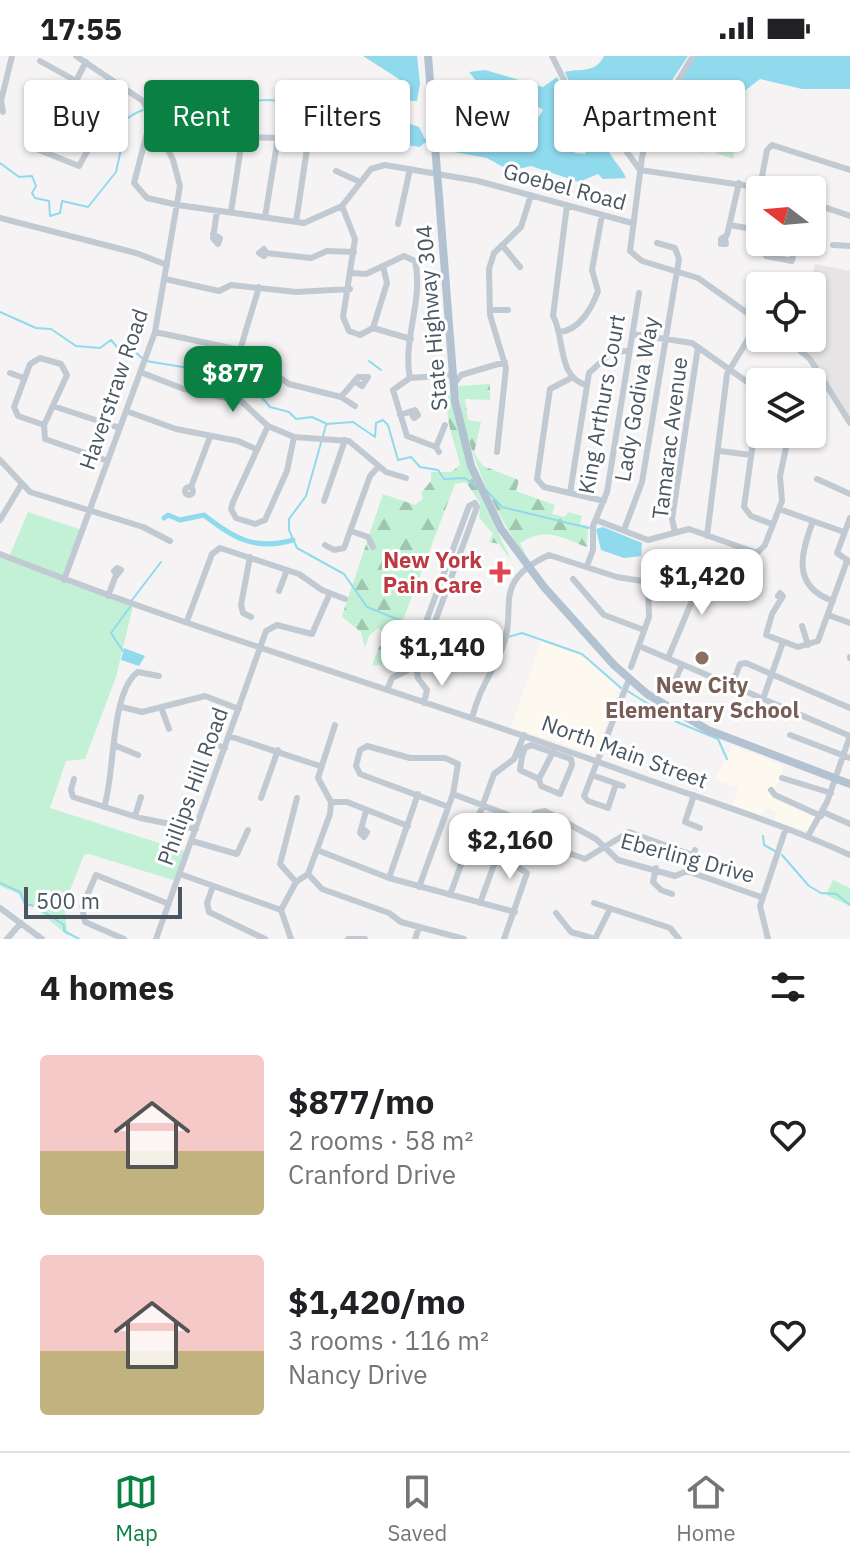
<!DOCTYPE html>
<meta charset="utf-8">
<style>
:root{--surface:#fff;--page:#f2f2f2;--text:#202124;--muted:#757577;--line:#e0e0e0;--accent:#0b8043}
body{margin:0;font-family:"IBM Plex Sans",sans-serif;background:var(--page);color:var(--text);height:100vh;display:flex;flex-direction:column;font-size:30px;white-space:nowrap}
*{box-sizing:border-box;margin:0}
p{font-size:26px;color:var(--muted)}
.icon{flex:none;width:44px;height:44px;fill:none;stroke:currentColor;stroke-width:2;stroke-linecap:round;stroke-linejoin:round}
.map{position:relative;height:883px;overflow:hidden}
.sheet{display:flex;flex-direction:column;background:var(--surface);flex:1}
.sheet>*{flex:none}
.guide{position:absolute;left:24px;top:24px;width:802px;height:72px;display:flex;gap:16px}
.needle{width:52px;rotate:286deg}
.buttons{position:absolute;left:746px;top:120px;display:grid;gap:16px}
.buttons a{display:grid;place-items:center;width:80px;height:80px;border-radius:8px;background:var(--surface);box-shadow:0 2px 6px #0004;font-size:40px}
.scale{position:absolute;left:24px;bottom:20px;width:158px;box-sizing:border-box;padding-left:8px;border:4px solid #4a5661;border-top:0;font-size:22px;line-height:28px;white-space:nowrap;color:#4a5661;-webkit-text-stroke:6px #fff;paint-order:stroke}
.price{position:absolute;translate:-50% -68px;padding:0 18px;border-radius:16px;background:#fff;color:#222;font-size:26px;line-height:52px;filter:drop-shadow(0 2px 4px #0008)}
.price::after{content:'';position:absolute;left:50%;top:48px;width:24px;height:18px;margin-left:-12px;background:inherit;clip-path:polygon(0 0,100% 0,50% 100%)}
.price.on{background:var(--accent);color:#fff}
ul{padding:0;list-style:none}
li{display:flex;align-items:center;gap:24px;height:200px;padding:0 40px}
li span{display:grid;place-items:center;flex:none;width:224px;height:160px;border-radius:8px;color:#555}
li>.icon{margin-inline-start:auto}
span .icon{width:96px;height:96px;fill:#fffc;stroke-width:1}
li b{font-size:34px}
h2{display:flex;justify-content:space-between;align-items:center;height:96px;padding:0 40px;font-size:34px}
.tag{padding:0 28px;border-radius:8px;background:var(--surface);box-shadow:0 2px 6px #0004;font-size:28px;line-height:72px}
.tag.on{background:var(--accent);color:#fff}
.status{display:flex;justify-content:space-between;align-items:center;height:56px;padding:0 40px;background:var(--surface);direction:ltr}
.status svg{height:22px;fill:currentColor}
.tab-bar{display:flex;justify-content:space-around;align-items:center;height:112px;border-top:2px solid var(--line);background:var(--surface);font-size:22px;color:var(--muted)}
.tab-bar a{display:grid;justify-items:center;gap:4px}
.tab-bar .on{color:var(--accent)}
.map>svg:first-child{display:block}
</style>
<div class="status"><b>17:55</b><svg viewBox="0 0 49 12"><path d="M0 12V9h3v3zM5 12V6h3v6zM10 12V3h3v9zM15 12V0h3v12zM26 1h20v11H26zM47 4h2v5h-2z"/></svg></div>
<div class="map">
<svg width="850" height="883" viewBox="0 0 850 883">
<defs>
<pattern id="forest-firs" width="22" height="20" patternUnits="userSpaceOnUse" patternTransform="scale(2)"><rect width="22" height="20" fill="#c3f1d5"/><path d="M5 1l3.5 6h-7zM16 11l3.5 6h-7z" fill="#a0c6b0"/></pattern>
</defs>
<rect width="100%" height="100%" fill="#f5f3f3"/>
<path fill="#fdf9ef" d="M541,585L587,602L619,633L595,699L511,671Z
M732,690L784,710L774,737L819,757L808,775L774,764L777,756L766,751L762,760L733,749L738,732L715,723Z"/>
<path fill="#e6e4e5" d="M815,208L850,215V367L799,292L801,282H812L810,230Z"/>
<path fill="url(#forest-firs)" d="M490,328V344L465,343L468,364L481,366L474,397L483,410L519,424L516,435L555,449L552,458L564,461L569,456L582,460L580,468L588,470L587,491C561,482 548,470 520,487L529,506C491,452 467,397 457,330Z
M449,335L468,413L511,504L499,488L489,486L493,478L479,461L480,447L466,426L455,428L386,608L372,610L379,591L388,582L378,572L369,580L365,592L361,576L342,561L344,554L383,438L415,449L423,443L421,437L431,425V416H451L460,409C455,383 442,362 449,335Z"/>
<path fill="#c3f1d5" d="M700,73H711L704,97L683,91L690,78Z
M720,78L732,87L734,103L716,97Z
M28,456L82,474L62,522L9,501Z
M0,499L133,550L116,621L85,703L66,705L50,752L187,796L176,825L89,798L84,799L64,849L68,880L34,851L24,849L19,838L0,830Z
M833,824L850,832V850L826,839Z"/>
<path fill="#90daee" d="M363,0H417L420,28L417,45H411L399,23Z
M604,0H688L654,52L617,55L603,50L604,43L585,50L575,40L565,16C580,12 595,18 604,0Z
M695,0H850V33H802L760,23L738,40L734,51L722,52L718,56L664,53Z
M485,14L543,31L557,21L573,54L566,58C566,72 574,82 575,97L585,98L587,88L598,82L606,87C609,102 620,108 626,122L603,123L598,118L579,126L531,110L510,115L487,102L442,94L440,88L424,87L420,91L378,84L367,69L350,67L341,62L357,57L387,70L402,65L419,71L425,83L440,82V72L447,69C462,76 487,85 501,74L523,84L524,75L504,72L506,57H522L534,68L543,54L535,48L528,54L522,53C509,44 509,37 490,42L469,16Z
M603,471L642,487L641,500L624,502L601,494L596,473Z
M124,592L145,600L139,610L121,604Z"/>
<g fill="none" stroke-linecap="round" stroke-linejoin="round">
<path stroke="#90daee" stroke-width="2" d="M149,51C171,36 203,18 228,33L225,38C250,54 253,40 277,45C300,50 319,67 344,64
M0,107L19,121L32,120L36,130L32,137L35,142L49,145L50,160L60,157L62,145L88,151L116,116L121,93L111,86C117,69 127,60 143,54
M0,256L36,272L51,273L76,290L100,292L111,284L117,291L133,294L142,302
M146,305L232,319L241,330L259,338L270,351L289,356L296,363L312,361L325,367
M369,305L381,314
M326,368L353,366L375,381L376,367L383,364L388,369L398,404L411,401L420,411L438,414L444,423L465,422L480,433
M326,369L306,440L289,463V474L297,492L344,518L367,551L419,572
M486,434L502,451L589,472
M132,544L161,506
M435,577L477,596L500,586
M508,581L522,577L582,598L621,632
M123,595L111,577L130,551
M626,634L677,666L718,683L727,703
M763,780L764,789L775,795
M782,799L809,830L821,837L836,838L850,849
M0,827L20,836L25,848L35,850L64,869V875L79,883"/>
<path stroke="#90daee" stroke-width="5" d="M164,462L168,459L180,464L204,459C233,482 255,495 293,484"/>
<path stroke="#c1cad2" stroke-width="6" d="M552,0L575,46L621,88L640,114L776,134
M693,0L649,73L642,101L630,195L642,205L698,222L760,266
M40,5L76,25
M86,6L39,94L79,110L124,30
M3,56L1,45L12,0
M154,65L147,77L134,127L147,142L178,149L304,167L342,150L371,113L385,109L478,125L632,167
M336,115L360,126
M760,131L767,94L772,89L850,114
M812,147L850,160
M567,149L553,260C565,280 557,323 587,329
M342,150L355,183L343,261L349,275L360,279L373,272L387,227L383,210
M231,156L242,84L246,81L278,82L307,93L296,166
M265,161L278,82L284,75L314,74
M0,162L136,197L167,209
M398,168L410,113
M729,169L747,172L760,166
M213,178L220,182L218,188L213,182L217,155
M725,182L726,188H721V183L727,179L739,127
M502,189L520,211
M833,189L850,190
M266,197L264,200L259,197L264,193L266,197L311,202L327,195L354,196
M766,200L792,205L796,186
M352,217L366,218L404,200L415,205C424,243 402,285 410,322
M165,223L219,235L231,229L296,236L350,233
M490,254H508
M373,272L411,283
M155,276L240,294L289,328L341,341L355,350
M559,276C579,275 592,252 598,235L592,214L602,159
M632,278L692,287L760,335
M785,282L810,303L850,367
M240,294L259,231
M140,316L184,333L241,345L268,370L294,381L349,385L386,416L406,422
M10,317L24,322
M573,321L550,333L537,423L544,431L604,445
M455,327L461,319L505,306
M760,337L744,451L751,460L772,468
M341,341L358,321H368L362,330L356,326
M53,350L120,372
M126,355L176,373L238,385L256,393
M400,359L415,354L418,359L414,362L411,357
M44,369L18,360L14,351L30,308L40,302L61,308L67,319L44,369L45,383L108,405
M268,370L233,446L231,453L236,462L255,468L265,464L287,415L294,381
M436,391L445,369
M720,395L751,399
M439,396L436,391L407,380L393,334L410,322L452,319
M497,396L506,312L490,259L489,213L494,197L521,171L531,139
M0,404L30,436L143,471L170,485
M817,423L850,438
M185 435a4 4 0 1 1 8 0a4 4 0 1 1-8 0Z
M191,431L210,381
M570,437L589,317L612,296L629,295
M324,445L345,384
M779,453L844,476
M850,462L837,497L850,506
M0,464L21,429
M596,464L648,484L689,473L757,497L765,489L782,445L780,420L789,378
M813,465C801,497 791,530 833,545
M624,474L642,426L679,203L675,192L657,187
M351,475L368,481L373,491
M675,476L672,463L698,291
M707,480L727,318L759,265
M325,489L334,494L344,492L370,420L379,410
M0,498C210,581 428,643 640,721C711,746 782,768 850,799
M250,501L241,549L243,557L251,561
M587,510L593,494V470L607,436L639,237
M117,512L121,514L117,519L114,515Z
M573,523L604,559L644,574
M64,524L155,276L180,130L173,104L143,45L76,0
M279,535L287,514
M108,540L116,519
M781,542L778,540L780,537L783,540L772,558L766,579L798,591L818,585L847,505
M828,559L850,567
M187,565L212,498L220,492L299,518L322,534L345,543
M802,570L808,589
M639,590L850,680L827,746L808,780
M668,602L708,507
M850,602V601
M676,622L682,609
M732,629L740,608L746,607L850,652
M387,634L392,622L408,614L469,450L475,447
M763,643L783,586
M424,647L427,634L418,622L417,615L477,451L475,447
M122,651L142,656L205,640L239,653
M161,651L169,673
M472,662C480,631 491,619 502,593C519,551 489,527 549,499L617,521L648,526L649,561L631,611
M790,679L850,702
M229,680L320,710
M208,686L225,692
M114,689L138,699
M517,698L522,700L520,714L539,723L541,730L560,738L572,709L571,703L531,689L525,692L522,700
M592,719L623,730
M782,722L831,737
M74,723L71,734L73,741L140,762L196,773
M539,723L553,696
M616,728L608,752L588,745L584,740L629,623
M771,734L775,739L821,760
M453,738L529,767
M694,739L685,766L700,772
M261,742L278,694
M331,746H347L408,770
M104,751C115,721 110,635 138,616L159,620
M823,756L850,768
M135,760L141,741
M529,767L535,757L545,755L596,783L618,804L675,820L687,815L761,841
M529,767L532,784L585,803L629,776L692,799
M362,772L367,776L364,781L360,777L366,755
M472,780L496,791L508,805L527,817L504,883
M192,785L237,798L248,774
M317,794L389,822L515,856
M656,812L653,826L661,834L672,838
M687,815L695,794
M180,818L281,854
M308,818L322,833L389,857L401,866L464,883
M389,822L418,738
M296,826L280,808L297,742
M213,830L207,847L209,856L265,883
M419,831L453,738L458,708L445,702H410L367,690L360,694L356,710L360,718L446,750
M450,839L494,718L514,703L524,679
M480,847L499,795
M594,847L670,872L679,883
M0,852L42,883
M556,857L571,876L595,883
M7,883L21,867
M124,883L85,866L82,851L96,819L169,848
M156,883L266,575L277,569L312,578L330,537
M291,883L281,854L296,826L308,818L330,758L331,746L318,722L335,669
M348,883H365
M415,883L419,871
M595,883L610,853
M768,883L760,850L786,772"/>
<path stroke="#b3c2d1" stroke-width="8" d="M428,0L455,345L471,410L501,473L544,531L614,609L647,638L708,674L850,728"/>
</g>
<path fill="#e0444e" stroke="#fff" stroke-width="3" d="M496 504h8v8h8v8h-8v8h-8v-8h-8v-8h8z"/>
<circle fill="#8d6e63" stroke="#fff" stroke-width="3" cx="702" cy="602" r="8"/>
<g text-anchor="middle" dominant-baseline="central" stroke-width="6" stroke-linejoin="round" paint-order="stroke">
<g font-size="22" fill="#4a5661" stroke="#fff">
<text transform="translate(565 130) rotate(15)">Goebel Road</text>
<text transform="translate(431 262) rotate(-95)">State Highway 304</text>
<text transform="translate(113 333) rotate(-71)">Haverstraw Road</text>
<text transform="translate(636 343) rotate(-80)">Lady Godiva Way</text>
<text transform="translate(601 348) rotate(-80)">King Arthurs Court</text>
<text transform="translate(669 382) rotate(-83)">Tamarac Avenue</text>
<text transform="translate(625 695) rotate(20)">North Main Street</text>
<text transform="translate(192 730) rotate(-70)">Phillips Hill Road</text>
<text transform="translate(688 801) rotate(15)">Eberling Drive</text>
</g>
<g font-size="22" font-weight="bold" fill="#be3a42" stroke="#fff" text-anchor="end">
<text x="482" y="503">New York<tspan x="482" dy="25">Pain Care</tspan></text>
</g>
<g font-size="22" font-weight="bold" fill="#785e54" stroke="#fff">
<text x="702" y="628">New City<tspan x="702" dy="25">Elementary School</tspan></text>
</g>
</g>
</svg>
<div class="buttons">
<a><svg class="needle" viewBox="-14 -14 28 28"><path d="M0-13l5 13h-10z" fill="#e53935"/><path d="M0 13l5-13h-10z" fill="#757577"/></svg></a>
<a><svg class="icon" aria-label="locate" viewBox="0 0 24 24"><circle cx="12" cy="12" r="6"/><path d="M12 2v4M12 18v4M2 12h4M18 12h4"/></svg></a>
<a><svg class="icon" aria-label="layers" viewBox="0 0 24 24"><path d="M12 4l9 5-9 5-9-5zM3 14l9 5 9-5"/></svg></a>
</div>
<div class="scale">500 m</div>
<b class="price on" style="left:233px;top:358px">$877</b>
<b class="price" style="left:702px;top:561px">$1,420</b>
<b class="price" style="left:442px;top:632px">$1,140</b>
<b class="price" style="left:510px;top:825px">$2,160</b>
<div class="guide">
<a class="tag">Buy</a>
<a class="tag on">Rent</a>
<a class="tag">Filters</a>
<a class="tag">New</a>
<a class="tag">Apartment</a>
</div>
</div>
<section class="sheet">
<h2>4 homes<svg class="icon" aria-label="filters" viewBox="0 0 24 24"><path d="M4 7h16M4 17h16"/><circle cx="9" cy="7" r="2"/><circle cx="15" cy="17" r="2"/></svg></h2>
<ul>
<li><span style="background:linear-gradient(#f6c9c9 60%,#c2b280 0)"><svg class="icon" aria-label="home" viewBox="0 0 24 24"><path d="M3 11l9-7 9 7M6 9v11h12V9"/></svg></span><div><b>$877/mo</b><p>2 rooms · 58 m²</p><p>Cranford Drive</p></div><svg class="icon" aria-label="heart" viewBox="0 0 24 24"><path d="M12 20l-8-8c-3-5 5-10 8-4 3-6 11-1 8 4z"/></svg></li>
<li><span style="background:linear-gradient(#f6c9c9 60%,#c2b280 0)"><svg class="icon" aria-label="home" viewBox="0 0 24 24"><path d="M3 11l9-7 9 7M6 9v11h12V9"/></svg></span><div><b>$1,420/mo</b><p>3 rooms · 116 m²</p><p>Nancy Drive</p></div><svg class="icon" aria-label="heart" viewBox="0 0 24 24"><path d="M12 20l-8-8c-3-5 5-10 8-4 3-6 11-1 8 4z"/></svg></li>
</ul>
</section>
<nav class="tab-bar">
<a class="on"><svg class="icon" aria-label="map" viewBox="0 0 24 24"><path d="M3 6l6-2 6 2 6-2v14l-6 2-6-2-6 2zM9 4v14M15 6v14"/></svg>Map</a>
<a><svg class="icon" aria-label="saved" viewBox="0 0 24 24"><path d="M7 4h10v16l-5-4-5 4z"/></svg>Saved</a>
<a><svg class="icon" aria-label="home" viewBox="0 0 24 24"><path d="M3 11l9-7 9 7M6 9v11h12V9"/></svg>Home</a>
</nav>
